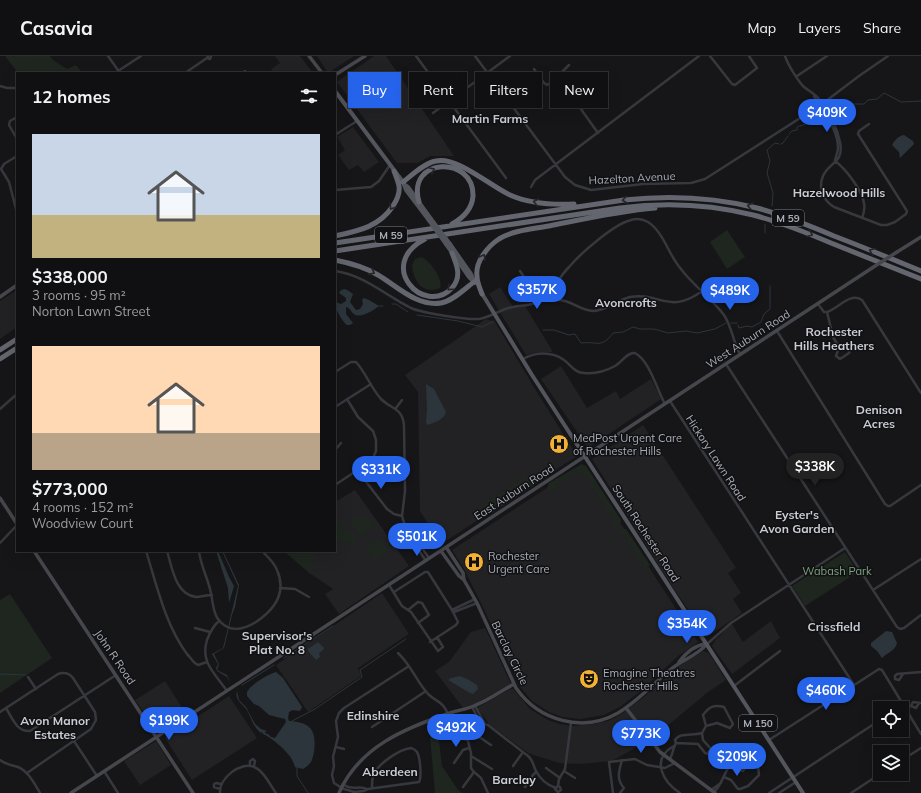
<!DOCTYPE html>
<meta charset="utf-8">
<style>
:root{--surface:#101012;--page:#19191b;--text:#f1f3f6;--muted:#9c9d9f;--line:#303032;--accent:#2563eb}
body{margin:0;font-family:Mulish,sans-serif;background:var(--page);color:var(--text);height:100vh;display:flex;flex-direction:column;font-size:15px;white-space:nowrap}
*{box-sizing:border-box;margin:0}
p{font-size:13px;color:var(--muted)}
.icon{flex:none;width:22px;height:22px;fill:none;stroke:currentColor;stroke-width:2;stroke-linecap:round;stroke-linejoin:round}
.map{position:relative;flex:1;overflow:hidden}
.sheet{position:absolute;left:16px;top:16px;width:320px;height:480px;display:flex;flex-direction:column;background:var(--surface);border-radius:0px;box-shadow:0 4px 16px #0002,0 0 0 1px var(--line)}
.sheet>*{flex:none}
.guide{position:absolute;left:348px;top:16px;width:380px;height:36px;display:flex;gap:8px}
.buttons{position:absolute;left:873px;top:645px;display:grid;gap:8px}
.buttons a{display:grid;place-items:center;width:36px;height:36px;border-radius:0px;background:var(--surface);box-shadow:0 4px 16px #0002,0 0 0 1px var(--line);font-size:20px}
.price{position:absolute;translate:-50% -34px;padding:0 9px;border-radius:14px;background:var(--accent);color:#fff;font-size:13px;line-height:26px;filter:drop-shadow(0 1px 2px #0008)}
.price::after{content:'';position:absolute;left:50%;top:24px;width:12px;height:9px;margin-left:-6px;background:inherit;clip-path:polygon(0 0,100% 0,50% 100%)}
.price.selected{background:#222;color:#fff}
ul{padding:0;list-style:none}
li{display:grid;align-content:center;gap:8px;height:212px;padding:0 16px}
li span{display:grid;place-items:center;height:124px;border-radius:0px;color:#555}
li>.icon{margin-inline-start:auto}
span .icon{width:72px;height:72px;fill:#fffc;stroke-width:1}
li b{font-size:17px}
h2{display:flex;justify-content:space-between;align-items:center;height:48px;padding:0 16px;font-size:17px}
.pill{padding:0 14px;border-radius:0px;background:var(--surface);box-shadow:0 4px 16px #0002,0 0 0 1px var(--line);font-size:14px;line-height:36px}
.pill.selected{background:var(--accent);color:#fff}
header{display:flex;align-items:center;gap:24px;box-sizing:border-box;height:56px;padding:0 20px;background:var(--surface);border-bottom:1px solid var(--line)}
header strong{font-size:19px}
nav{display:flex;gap:22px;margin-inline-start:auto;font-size:14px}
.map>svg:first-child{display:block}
</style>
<header>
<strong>Casavia</strong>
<nav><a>Map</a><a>Layers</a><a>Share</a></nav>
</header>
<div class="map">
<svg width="921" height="737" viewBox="0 0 921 737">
<rect width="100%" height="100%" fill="#161618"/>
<path fill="#222225" d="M275,0H300L313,17H274L271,13L280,7Z
M317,0H354L328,17Z
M374,0H386L454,100H430L418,107H397L337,26Z
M353,71L379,106L364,116L358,109L349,114L338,99L345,94L337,81Z
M500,231L513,251L525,250L553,296H538L526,299L489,238Z
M17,234V271L0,283V245Z
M486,263L495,266L532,328L577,400L441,488L420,455L418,336L405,319Z
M561,310L587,352L616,335L620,343L651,323L661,343L588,392L541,323Z
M643,369L736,512L728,517L741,537L733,543L742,557L707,581L672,530L592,403Z
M583,410L695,582L698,586L677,601L643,633L620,651L604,659L580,663L562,661L549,656L532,645L521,632L479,543L464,513L452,494L556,426Z
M355,434L409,510L339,558L325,538L333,533L308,516L284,495H335V446Z
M382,537L409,578L358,612L361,620L308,656L276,609Z
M771,565L780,582L732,618L712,590L716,583L722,578L726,572L732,568L743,586Z
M485,572L511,628L475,648L463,652L435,615L449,606L471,576Z
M703,595L709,597L726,624L708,636L654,681L612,705L579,708L559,707L528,697L489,668L477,652L510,633H513L530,653L548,664L559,668L573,670L594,668L608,665L620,659L645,640L679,610Z
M165,625L186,658L161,674L156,673L135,644Z
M229,640L257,682L192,724L165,682Z
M156,685L171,709L140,729L124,705Z"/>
<path fill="#1e261f" d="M5,0H50L53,4L67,13L76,9L81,15L78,17H18Z
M727,174L745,201L727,213L710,186Z
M421,201C429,203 444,224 440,232C423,239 413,225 412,209L415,203Z
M582,408L583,409L586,410L621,464L620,468L605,477L604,475L607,473L609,474L614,470V468L615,467L593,432H591C590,424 585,418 578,416L557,429L558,433L550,435L547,432L549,427Z
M529,418H532L536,423L535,429L492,457L488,456L484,450L485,447Z
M335,460L346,476L350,473L358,483L351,488L345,487L343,484L336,488L335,486Z
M359,460L366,462L375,470L362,479H359L349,464Z
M623,473H626L650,509L648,511L631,523L629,522L625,516L626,515H627L626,516L629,520L631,521L643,513L644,510L637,501H635C636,496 631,488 626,486L627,484L622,478H621L619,477L610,483L611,486L609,487L612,493L614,492L612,494L607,484L608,482Z
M375,485L382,486L390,494L377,503H374L364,490Z
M284,495H320L315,498L311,518Z
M845,496L858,516L805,550L792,530Z
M10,538L52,602L0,637V544Z
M437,666L442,710L458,734L463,737H435L429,669Z"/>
<path fill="#2c353c" d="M904,79L913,85L914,88L900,102L899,96L892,89C895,84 898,80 904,79Z
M345,233L349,235L353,238L350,246L356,254L360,253L363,248L362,244L364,242L369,244L379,250C374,254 360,263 354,258C350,255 350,252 346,251V258L353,267L350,269H347C341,264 336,254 335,246L341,248L346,245V242L339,237L341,234Z
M426,328L434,333L446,356C444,364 435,366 428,369L426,367L427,353Z
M216,495H218L229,521L234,530L229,547L228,532Z
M222,495H223L239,529L235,551L232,559L224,592L214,598L219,608L217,614L227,619L230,626L227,621L217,615L216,612L218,608L212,598L223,592L238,530Z
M886,575L892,576L897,587C895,595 888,596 882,602L877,595L871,590V587Z
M318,586L324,592L323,594L319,597L320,601L316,604L308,595V593Z
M276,616L283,622L302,651L300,655L293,654L289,656L288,662L289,665C295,665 306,667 310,672C317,679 315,698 311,706C309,709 306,711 303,713L295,711C294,708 293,705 291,702C285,693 272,682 263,678L262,676L261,677C253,671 252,664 248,656C244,648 234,645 237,635L239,644L246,651L255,668L261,673L267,675L265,676V677L268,678L271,681L275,682L286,666L285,663L269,659L259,650L254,648L247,640V636C250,629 268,618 276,616Z
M460,620L469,624L477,629L478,633L473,638L470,637L448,624L451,622Z"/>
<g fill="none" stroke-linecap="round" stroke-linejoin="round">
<path stroke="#2c353c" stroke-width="1" d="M831,54H834L839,56L852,48H864L868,44L877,43L884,37L901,46L921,45
M814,65L820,57
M811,66H812
M800,70L810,67
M789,78L792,75L797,74V71L799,70
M781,88L783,87L788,80
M772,150L773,137L767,117L770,105L767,94L775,87L779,88
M765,168V177
M392,248H396L408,256
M379,250H383
M335,255L338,254
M417,259L458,265L482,271L494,265
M731,267H737
M738,269L739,272L747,270L752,271L761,266L764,258L770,253V230
M543,274H554L569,279L575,278L581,287C598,285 601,293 613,277L623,276L633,271L640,273H654L668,277L686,275L697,277L715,273L726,267
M284,602L333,570
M0,618L26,619
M242,629L274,609
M292,665L315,653L362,621L360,614L406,583
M297,711V720L308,737"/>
<path stroke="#37383d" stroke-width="2.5" d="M108,0L120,17
M416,0L506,122
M475,0L565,121L575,129L591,134L643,128L691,127L705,123L822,48L859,20L888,0
M710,0L732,28L735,29L757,12L749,0
M785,0C788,9 798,25 804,31C809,35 815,38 819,43C828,55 837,70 840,86C841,91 841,97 839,101C836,106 830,110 826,115C817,127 821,143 834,151L881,169H887L895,166L906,158L907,155L858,78L859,75L869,68
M207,2L210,3L211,0
M534,13L544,27L547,29L550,27L558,20L561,22L583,56L598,77
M115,17L141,0
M185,17L207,2L208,0
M242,17L245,15
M558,20L569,9
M797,20L827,0
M0,30L7,32H17
M814,40C822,56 838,72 838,92C838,96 836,100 835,104
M433,57L510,0
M17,61L10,65L9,69L17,83
M335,79L357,65
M17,100L4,108L1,113L9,126L17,157
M835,105C845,112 862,134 864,147C865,152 864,157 862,162
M531,131L535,124L699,0
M335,134L371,131L379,125L390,109
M335,215C364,219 385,239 411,252C422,257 467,264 479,263C491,261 501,253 513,251C523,249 533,250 542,243C553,235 559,221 569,211C581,197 614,168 631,164C637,162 643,163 648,166C659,173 665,187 671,198C684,223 708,238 724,259C732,271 733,286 740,298
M520,215L540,245
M543,243C552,244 560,243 568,246C576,249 584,255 593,255C607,255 617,244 630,241C647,238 657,245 672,246C689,248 707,231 721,222
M818,248L824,256H827C839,252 850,236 862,244L921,337
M827,256L833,281L839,291L836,300L840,303L849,297L850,294L847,290L839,291
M777,275L885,448L888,450H890L921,429
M523,303C535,296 552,295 564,304C571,309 575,317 584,317C595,318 606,315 615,310C622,306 627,296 635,297C650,305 657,334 665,348
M726,308L897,571L900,573L904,572L921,559
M335,316L351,306H356C366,317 371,332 381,343C391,353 403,352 404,370L405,435L402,460L405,470
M670,345L854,629
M335,351L371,328
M396,352L402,344
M0,353L17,338
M335,394L341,387
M357,414L387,453L394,458L402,460
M335,429L368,407L373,402L376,395V384L373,375L358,361L347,343
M0,487L17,469
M146,495C157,530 165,568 187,598C191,602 193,607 198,609L207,606
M167,495C172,511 175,538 196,541C201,541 206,539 212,539
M199,495C200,507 207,521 210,533C213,543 212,555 218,563C228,577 243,574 256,566C274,554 287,537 277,514C274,506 268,501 262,495
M426,505L405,474V470L408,472L429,502
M389,529L402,550L411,556L438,595L443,591L437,581
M280,532L295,533L309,541
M873,534L921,503
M394,536L425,516H428L452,554L458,566L456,569L430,586
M408,554L418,546L422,547L429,559L418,567
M452,554L475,543
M454,556L477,547
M219,565C213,570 210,576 207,584C200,607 215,617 227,635
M195,572L210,576
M707,588L731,567L845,492
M398,597C411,609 417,626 428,638C436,646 443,645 448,658
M903,618L899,624L895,623V620L897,618L921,616
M28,621L36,633
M734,630L780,595
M919,647L916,652L911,650L913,646L921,647
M475,650L485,668
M472,651L481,668
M6,652C12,662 17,676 30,675L116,619
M0,656L58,618C64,616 69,617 73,622L95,656L96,664L91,673L27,717
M372,671L426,635
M451,674L464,683L468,684
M472,676L491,689
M769,684L879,613L882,614L921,678
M74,685L97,720
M676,687L698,688L705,697L707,698L711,693L703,684L702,677L706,670L717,667L730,672L733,668L724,651C714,648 709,651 703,659L706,670
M674,690C650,703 663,726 680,737
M336,691L344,693
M471,700L492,713
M670,703C673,697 673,692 676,687L675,684C680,676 693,680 702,677
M0,704C5,708 11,709 18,711C29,716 34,727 40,737
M902,704L921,692
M454,707L463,694L469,692
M250,710V705L253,703L255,705L254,710
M513,710L523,696
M546,712L560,722
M104,715L118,737
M564,715L575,722
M344,729C353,735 359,729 367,733
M558,730L560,731L561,734L558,736L555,733L558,730L559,723L565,713L571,667
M463,731L474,716
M525,731L533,719L536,716
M341,732L354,736L364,735L368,733L419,726C422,721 420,701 417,696C415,693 414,693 411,692C400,693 377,708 373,720C372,724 372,728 372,732
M342,732L334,727L332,719L334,710L333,701L338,681L336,665L339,657L344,652L409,610
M220,733L214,731V728L216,727L221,728
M711,734L721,727
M714,736C722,729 723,719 729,711L743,715L746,711L749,698H751L757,703L759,719L748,730L740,733H738L731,724L724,721
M220,737C219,722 241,705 254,711C264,715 270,729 276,737
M488,737L481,722L473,715L471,712V697L468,685L469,680L478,669L483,668L488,669L528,700C533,704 533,709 536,715C540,723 547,729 556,732
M613,737L609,706L635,703L647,709L665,712L675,707
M620,737L624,732C616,723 619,715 622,704
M769,737L880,664
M779,737L796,726
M851,737L880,718"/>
<path stroke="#45474d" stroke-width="3.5" d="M309,0L322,17
M335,19L365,0
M897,196L921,181
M0,241L17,229
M0,442L17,468
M446,491L463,517L464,524L477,547L516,632C539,665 583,677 618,657C638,645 653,628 670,614C681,604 697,600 707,588
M34,495L193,737
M441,495L459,520L464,524
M679,606C685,598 695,589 706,588
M626,652L660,696L715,737
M71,737L872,212
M339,737C359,691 405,672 450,657C459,654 468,653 476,649C489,644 501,635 514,628"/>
<path stroke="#53555c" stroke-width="4" d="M335,35L403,126L406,134L428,163
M404,128L408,131L431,163
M446,188L469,221L473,225
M450,188L471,218L475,227
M481,236L532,319L803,737"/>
<path stroke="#63666e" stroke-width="5" d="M403,126C412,119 424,107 436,105C457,100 490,130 510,139C530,148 552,149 574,148
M419,146C406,101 474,99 473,140C472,153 463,162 452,168
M335,180C358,175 379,171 393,150C397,144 400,137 399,130C398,125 396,120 394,115
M425,183C375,209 424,261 452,232C462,221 457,209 452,197
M335,187L624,144C669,139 713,141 757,152C783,159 808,169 834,180C863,191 892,203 921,215
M335,195L620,152C665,146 709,148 753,159C780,166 805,176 831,187C861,199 891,211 921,223
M335,204C350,207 365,211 378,219C397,230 417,251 441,247C453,245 464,233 474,226
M482,238C480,232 477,227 477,220C475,206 488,190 499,183C514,174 533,173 549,170C584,163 619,155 655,152
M0,294L17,283
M0,303L17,292"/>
<path stroke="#45474d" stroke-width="3.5" d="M872,212L897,196"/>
<path stroke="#53555c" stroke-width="4" d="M428,163L446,188
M431,163L450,188"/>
</g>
<defs><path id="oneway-chevron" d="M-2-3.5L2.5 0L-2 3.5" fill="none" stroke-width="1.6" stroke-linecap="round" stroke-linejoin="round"/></defs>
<g stroke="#26262a">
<use href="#oneway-chevron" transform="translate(432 114) rotate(-25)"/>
<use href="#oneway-chevron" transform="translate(625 144) rotate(173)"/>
<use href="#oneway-chevron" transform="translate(536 146) rotate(-168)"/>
<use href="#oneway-chevron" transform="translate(750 150) rotate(-167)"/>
<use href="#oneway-chevron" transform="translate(392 151) rotate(124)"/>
<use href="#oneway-chevron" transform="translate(810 178) rotate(22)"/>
<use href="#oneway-chevron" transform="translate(872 195) rotate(-158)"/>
<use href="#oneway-chevron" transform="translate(483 201) rotate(-60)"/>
<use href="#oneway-chevron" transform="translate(372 216) rotate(26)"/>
<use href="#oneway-chevron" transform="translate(450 232) rotate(138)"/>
</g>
<defs>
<symbol id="hospital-disc" viewBox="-11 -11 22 22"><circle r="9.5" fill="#f2b134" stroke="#111113"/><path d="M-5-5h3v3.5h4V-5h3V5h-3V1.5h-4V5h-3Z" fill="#111"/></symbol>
<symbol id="theatre-disc" viewBox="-11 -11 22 22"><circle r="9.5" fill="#f2b134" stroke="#111113"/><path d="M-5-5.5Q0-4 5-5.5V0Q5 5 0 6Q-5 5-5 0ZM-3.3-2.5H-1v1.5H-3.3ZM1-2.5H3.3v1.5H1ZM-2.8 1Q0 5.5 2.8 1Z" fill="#111"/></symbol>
</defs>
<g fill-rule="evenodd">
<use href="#hospital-disc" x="548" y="377" width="22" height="22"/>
<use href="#hospital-disc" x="463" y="495" width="22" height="22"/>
<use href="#theatre-disc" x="578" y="612" width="22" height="22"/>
</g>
<g text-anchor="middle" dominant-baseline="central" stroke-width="3" stroke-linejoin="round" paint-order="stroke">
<g fill="#111113" stroke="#7b7e86" stroke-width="1">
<rect x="772" y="154" width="32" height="16" rx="3"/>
<rect x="375" y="171" width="32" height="16" rx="3"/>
<rect x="739" y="659" width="38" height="16" rx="3"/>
</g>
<g font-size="10" font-weight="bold" fill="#a8adb8">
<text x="788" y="162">M 59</text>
<text x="391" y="179">M 59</text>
<text x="758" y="667">M 150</text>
</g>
<g font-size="11" fill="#a8adb8" stroke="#111113">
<text transform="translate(632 122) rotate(-3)">Hazelton Avenue</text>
<text transform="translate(748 283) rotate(-33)">West Auburn Road</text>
<text transform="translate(716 402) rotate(57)">Hickory Lawn Road</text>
<text transform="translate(514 436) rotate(-33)">East Auburn Road</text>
<text transform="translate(646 477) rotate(57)">South Rochester Road</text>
<text transform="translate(510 597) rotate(64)">Barclay Circle</text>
<text transform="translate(115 601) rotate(56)">John R Road</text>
</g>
<g font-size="11" fill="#a8adb8" stroke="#111113" text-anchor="start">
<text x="573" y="382">MedPost Urgent Care<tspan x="573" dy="13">of Rochester Hills</tspan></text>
<text x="488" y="500">Rochester<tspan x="488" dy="13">Urgent Care</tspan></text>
<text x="603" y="617">Emagine Theatres<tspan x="603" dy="13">Rochester Hills</tspan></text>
</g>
<g font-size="11" fill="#7fa381" stroke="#111113">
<text x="837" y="515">Wabash Park</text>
</g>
<g font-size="12" font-weight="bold" fill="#c9ccd4" stroke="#111113">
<text x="490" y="62">Martin Farms</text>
<text x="839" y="136">Hazelwood Hills</text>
<text x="626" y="246">Avoncrofts</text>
<text x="834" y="275">Rochester<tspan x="834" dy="14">Hills Heathers</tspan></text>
<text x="879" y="353">Denison<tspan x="879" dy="14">Acres</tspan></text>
<text x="797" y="458">Eyster's<tspan x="797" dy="14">Avon Garden</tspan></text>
<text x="834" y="570">Crissfield</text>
<text x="277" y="579">Supervisor's<tspan x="277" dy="14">Plat No. 8</tspan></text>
<text x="373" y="659">Edinshire</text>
<text x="55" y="664">Avon Manor<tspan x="55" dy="14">Estates</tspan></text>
<text x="390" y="715">Aberdeen</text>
<text x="514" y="723">Barclay</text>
</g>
</g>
</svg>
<div class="buttons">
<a><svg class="icon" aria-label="locate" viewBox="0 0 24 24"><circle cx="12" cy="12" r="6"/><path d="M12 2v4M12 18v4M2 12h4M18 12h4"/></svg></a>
<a><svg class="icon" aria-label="layers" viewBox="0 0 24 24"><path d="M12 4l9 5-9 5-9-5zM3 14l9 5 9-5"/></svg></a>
</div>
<b class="price" style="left:827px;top:77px">$409K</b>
<b class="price" style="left:537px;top:254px">$357K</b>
<b class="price" style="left:730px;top:255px">$489K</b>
<b class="price selected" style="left:815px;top:431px">$338K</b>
<b class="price" style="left:381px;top:434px">$331K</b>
<b class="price" style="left:417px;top:501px">$501K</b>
<b class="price" style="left:687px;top:588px">$354K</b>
<b class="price" style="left:826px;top:655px">$460K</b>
<b class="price" style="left:169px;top:685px">$199K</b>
<b class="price" style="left:456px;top:692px">$492K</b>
<b class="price" style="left:641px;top:698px">$773K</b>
<b class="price" style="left:737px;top:721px">$209K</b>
<div class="guide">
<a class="pill selected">Buy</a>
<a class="pill">Rent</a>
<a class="pill">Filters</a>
<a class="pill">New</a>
</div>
<section class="sheet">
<h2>12 homes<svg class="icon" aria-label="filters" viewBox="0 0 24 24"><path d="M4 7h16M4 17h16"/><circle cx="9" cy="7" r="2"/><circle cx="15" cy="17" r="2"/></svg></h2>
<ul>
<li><span style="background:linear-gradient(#c9d6e8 65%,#c2b280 0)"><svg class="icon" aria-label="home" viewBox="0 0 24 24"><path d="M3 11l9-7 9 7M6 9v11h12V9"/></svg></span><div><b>$338,000</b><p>3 rooms · 95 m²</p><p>Norton Lawn Street</p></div></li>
<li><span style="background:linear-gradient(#ffd9b3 70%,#b9a48a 0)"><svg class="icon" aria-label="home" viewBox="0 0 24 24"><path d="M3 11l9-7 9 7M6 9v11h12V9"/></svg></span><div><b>$773,000</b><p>4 rooms · 152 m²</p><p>Woodview Court</p></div></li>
</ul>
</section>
</div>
